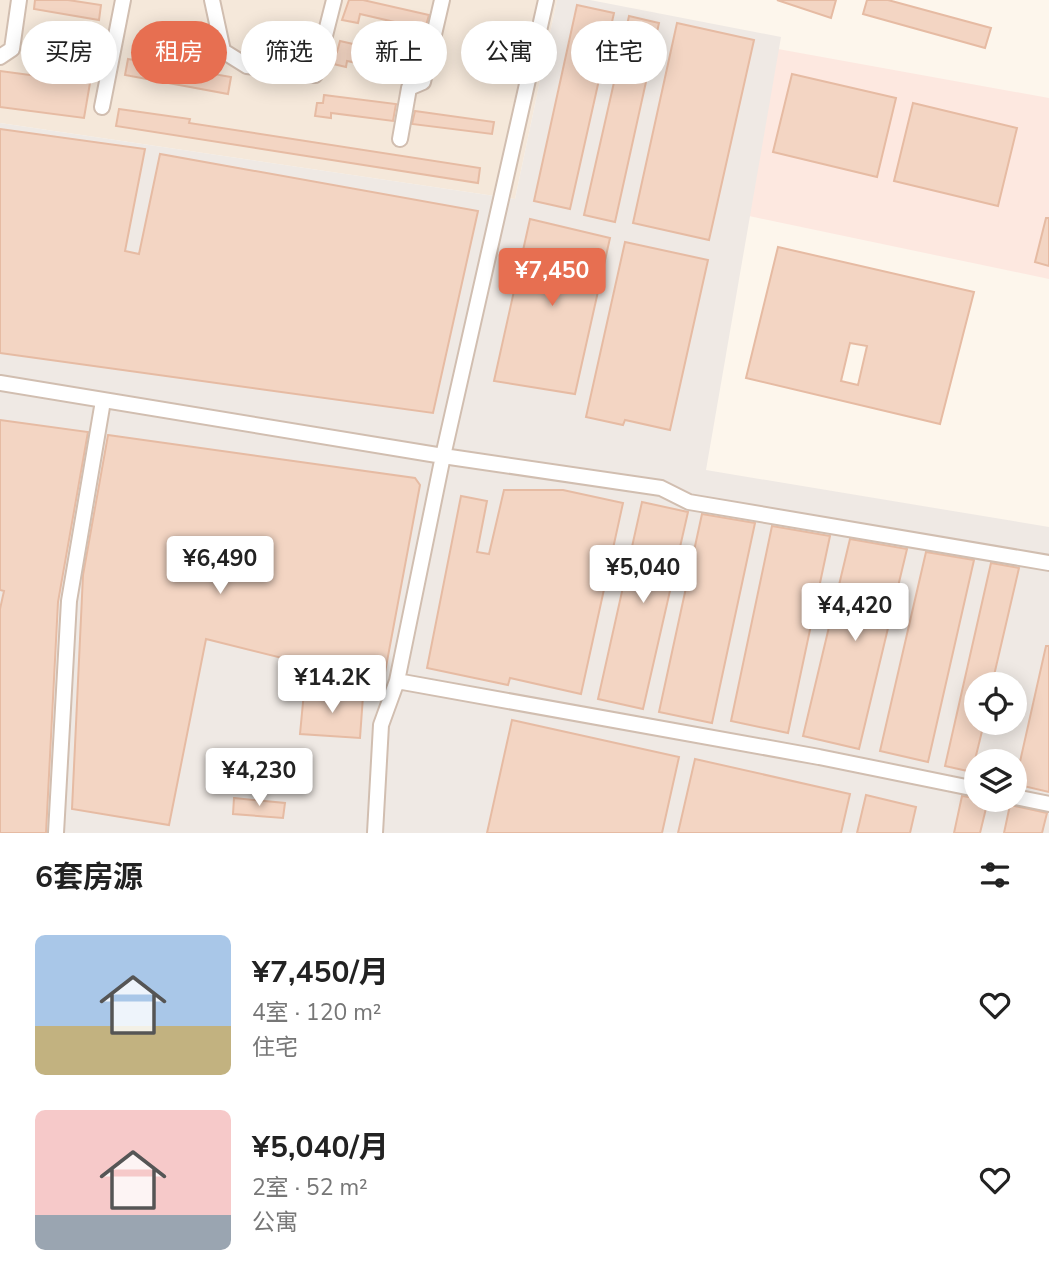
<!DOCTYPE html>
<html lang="zh">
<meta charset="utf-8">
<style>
:root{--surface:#fff;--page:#f2f2f2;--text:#222;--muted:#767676;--accent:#e76f51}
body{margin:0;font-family:"Nunito Sans","Noto Sans SC",sans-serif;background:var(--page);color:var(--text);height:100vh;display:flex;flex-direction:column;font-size:26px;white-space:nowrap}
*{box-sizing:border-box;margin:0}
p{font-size:23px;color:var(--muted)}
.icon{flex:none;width:38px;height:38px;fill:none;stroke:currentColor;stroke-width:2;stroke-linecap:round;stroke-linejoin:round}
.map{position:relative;height:833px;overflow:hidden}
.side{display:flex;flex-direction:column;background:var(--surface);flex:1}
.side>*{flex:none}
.guide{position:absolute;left:21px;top:21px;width:1008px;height:63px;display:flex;gap:14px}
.fabs{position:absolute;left:964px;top:672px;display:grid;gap:14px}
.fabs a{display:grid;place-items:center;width:63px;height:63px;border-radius:50%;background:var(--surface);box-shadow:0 4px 18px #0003;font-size:35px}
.price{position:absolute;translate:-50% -60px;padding:0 16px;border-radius:7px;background:#fff;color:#222;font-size:23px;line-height:46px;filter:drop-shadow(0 2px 4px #0008)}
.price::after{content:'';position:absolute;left:50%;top:42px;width:21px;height:16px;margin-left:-10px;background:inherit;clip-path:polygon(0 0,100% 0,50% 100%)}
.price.active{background:var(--accent);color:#fff}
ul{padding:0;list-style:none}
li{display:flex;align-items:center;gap:21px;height:175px;padding:0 35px}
li span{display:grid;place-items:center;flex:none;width:196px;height:140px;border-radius:10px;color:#555}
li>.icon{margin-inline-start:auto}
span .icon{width:84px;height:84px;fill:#fffc;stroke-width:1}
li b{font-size:30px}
h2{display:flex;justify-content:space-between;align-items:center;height:84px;padding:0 35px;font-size:30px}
.pill{padding:0 24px;border-radius:32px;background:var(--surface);box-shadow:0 4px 18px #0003;font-size:24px;line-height:63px}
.pill.active{background:var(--accent);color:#fff}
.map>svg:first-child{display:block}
</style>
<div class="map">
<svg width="1049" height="833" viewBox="0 0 1049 833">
<rect width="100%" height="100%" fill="#fdf6ec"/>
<path fill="#f5e8da" d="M0,0H557L515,199L0,123Z"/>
<path fill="#fde8e0" d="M778,49L1049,98V279L749,216Z"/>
<path fill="#efe9e4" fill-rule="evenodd" d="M557,0H590L781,37L706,470L1049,527V833H0V123L515,199ZM976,684H1015V723H976ZM976,761H1015V800H976Z"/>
<path fill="#f3d5c3" stroke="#e6bba3" stroke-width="2" fill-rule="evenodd" d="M35,0H68L101,5L99,20L34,9Z
M349,0H363L429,15L425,29L360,14L358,23L342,20Z
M777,0H836L831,18Z
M867,0H888L991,28L985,48L863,14Z
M577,5L614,13L570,209L534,201Z
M629,16L659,23L615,222L584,215Z
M677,23L754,40L709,240L633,223Z
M31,33L96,42L94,57L29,48Z
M340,41L419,59L415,75L347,61L346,67L329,63L332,51L337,52Z
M128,59L231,77L228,94L125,75Z
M0,71L90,83L84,118L0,107Z
M792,74L896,98L877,177L773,152Z
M324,95L396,104L393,121L331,113V118L315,116L317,103H323Z
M913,103L1017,128L998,206L894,181Z
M119,109L190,119L189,123L480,168L478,183L116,126Z
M415,111L494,122L492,134L412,124Z
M0,129L145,149L125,251L139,254L160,154L478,211L433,413L0,353Z
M1046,218H1049V266L1035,262Z
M530,219L610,238L575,394L494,381Z
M625,242L708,260L670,430L625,420L623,425L586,417Z
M778,247L974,292L940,424L746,378ZM850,343L867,346L858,385L841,381Z
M0,420L88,432L58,602L46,833H0V609L4,591L0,590Z
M108,435L415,478L420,485L383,683L206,639L169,825L72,809L83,575Z
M504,490H563L623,503L581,694L510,678L508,685L427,668L461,496L487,501L477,552L489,554Z
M642,502L688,512L643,709L598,699Z
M702,514L755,523L712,723L659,712Z
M772,526L830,536L788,733L731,721Z
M850,539L907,549L859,749L803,736Z
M926,552L974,560L928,762L880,751Z
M991,563L1019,568L992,684H976V723H984L972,772L945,766Z
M1046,646H1049V792L1015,784Z
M304,692L363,696L360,738L300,734Z
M512,720L679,757L662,833H487Z
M695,759L850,794L841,833H678Z
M866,795L916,807L910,833H857Z
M962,796L988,800L980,833H954Z
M234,798L285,803L283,818L233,814Z
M1010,805L1047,813L1042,833H1004Z"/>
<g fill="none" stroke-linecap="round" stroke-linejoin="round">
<defs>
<path id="minor" d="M212,0L223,51L247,66L315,75L334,0
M0,57L12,49L19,0
M102,107L123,0
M400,139L409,88L423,82L442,0
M0,383L443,456L661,488L689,502L1049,563
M397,681L819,757L976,789
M1015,797L1049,804
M56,833L69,601L103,401
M375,833L381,725L397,681L443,456L546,0"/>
</defs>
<use href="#minor" stroke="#d1beb0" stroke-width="18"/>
<use href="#minor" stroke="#fff" stroke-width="14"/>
</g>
</svg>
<div class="fabs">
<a><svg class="icon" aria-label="locate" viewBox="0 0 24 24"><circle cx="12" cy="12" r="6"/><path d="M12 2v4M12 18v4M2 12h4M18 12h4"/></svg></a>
<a><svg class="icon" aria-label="layers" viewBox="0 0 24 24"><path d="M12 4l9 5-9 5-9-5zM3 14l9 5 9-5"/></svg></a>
</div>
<b class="price active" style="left:552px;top:308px">¥7,450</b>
<b class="price" style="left:220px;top:596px">¥6,490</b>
<b class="price" style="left:643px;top:605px">¥5,040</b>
<b class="price" style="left:855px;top:643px">¥4,420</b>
<b class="price" style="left:332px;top:715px">¥14.2K</b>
<b class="price" style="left:259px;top:808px">¥4,230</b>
<div class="guide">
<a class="pill">买房</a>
<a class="pill active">租房</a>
<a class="pill">筛选</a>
<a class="pill">新上</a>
<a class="pill">公寓</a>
<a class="pill">住宅</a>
</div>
</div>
<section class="side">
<h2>6套房源<svg class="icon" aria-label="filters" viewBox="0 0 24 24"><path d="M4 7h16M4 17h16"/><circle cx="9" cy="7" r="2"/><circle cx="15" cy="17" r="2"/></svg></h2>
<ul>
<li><span style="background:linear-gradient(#a9c7e8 65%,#c2b280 0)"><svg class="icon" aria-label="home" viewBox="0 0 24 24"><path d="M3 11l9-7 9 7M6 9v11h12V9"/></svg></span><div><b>¥7,450/月</b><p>4室 · 120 m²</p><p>住宅</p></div><svg class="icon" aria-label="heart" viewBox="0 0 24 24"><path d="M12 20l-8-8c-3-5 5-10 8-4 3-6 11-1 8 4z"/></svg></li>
<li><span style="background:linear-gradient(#f6c9c9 75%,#9aa5b1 0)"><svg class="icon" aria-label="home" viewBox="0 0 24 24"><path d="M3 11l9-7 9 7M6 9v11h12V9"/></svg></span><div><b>¥5,040/月</b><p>2室 · 52 m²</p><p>公寓</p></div><svg class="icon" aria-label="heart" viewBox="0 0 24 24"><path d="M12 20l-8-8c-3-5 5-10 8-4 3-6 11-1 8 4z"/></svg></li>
</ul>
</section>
